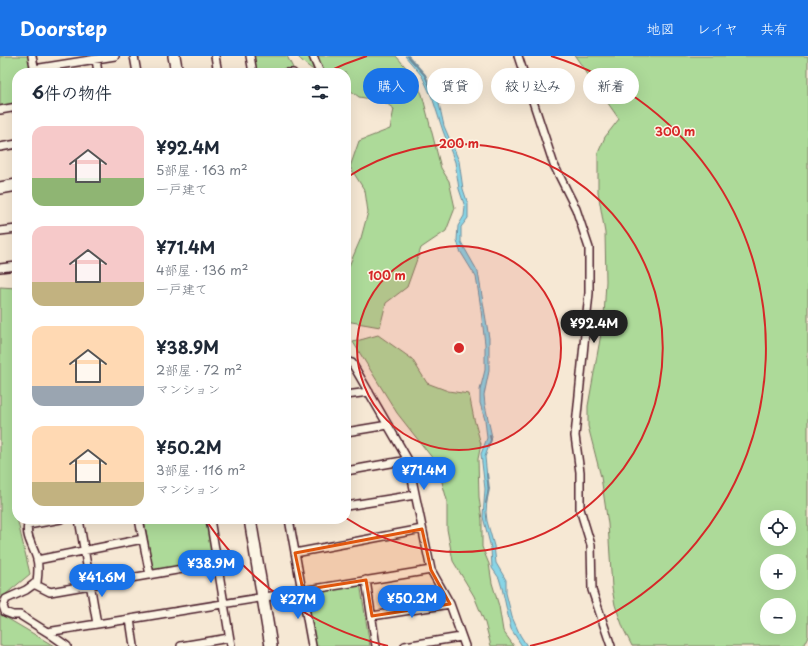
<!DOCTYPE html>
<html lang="ja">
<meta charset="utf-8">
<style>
:root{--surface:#fff;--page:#f6f6f7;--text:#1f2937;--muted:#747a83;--accent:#1a73e8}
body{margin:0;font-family:"Playpen Sans","Klee One",sans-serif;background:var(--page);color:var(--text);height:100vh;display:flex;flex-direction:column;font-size:15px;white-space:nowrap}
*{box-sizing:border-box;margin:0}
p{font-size:13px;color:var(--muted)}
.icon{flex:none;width:22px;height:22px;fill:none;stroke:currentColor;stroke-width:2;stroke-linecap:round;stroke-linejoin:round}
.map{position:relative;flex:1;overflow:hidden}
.sheet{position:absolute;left:12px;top:12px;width:339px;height:456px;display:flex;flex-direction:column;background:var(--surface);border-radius:16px;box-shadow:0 4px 16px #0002}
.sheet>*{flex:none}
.banner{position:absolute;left:363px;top:12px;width:380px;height:36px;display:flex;gap:8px}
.tools{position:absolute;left:760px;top:454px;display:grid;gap:8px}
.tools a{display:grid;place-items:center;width:36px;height:36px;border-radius:50%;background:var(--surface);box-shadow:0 4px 16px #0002;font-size:20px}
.price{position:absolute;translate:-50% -34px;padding:0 9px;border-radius:14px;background:var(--accent);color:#fff;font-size:13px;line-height:26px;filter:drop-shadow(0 1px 2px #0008)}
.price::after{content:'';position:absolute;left:50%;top:24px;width:12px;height:9px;margin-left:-6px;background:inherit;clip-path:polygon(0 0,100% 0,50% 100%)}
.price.selected{background:#222;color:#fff}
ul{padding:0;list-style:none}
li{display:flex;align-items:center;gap:12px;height:100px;padding:0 20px}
li span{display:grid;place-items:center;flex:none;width:112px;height:80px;border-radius:12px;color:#555}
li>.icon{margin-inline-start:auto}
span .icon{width:48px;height:48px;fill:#fffc;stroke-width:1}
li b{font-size:17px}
h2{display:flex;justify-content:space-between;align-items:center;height:48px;padding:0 20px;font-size:17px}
.chip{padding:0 14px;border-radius:18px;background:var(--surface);box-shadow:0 4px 16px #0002;font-size:14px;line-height:36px}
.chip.selected{background:var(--accent);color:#fff}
header{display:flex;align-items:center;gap:24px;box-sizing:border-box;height:56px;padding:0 20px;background:var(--accent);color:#fff}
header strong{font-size:19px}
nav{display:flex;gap:22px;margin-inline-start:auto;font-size:14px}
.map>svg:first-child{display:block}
</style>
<header>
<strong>Doorstep</strong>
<nav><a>地図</a><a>レイヤ</a><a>共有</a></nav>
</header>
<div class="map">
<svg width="808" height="590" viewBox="0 0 808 590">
<rect width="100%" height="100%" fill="#f6e8d4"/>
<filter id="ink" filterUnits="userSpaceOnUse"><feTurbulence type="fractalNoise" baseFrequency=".025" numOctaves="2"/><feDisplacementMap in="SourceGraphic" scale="8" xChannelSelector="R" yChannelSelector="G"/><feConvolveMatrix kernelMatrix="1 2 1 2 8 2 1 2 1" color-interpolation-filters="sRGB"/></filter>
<g filter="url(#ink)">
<path fill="#adda99" stroke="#7c7c62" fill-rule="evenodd" d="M0,0H29L32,17H17V47L0,50Z
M253,0H287L294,14L270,17H255Z
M297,0H396L411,17L422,38L441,112L449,125L455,152L446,175L421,192L407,231L386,247L380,271L346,265V217L361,182L368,156L365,135L350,111L359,85L390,73L394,53L383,45L359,41L346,31V17C319,17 317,20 297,0Z
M575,0H808V580L803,590H632L624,574L615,549L612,532L608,468L601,421L588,370V350L604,261L606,225L605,177L598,136V97L605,81L619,63ZM767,461H789V483H767ZM767,505H789V527H767ZM767,549H789V571H767Z
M0,231L17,232V462L30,518L0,543Z
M378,279L412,303L427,327L448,335L469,338L474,363L481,388L478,403L479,441L482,464V491L489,508L492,527L499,550L503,575L514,590H491L485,567L474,540L453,505L447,473V444L437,408L397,357L353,286Z
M144,463H206L213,505L153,515Z
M360,527L370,590H314L305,536Z
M0,558L54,590H0Z"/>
<path fill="#88d5e6" stroke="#6f8c9b" d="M405,0H407L424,19L438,43L444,70L459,105L463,133L468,148V162L461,171V186L478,216L489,282V315L484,339L485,349L492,381L485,401L488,432L486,456L487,465L494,490L496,507L506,524V537L512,561L520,579L527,590H522L511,573L502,532L499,522L492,512L491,492L483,461L485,433L481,398L487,382L485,364L480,347V334L485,314V288L480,246L476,221L460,195L457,184L458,170L464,160L465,151L459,133L455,106L443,75L433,44L422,20Z"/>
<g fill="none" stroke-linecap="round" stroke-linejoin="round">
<path stroke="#6f8c9b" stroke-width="2" d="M408,0L425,19L431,33
M489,389L491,384L490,380
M486,447L489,433L487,418"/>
<defs>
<path id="street" d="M32,0L35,16
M134,0L137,17
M215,0L218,17
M250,0L253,17
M313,0L320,17
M518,0L554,109L576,153L589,192V237L575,380L580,416V453L591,489L592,534L611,590
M96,3L98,17
M34,13L115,0
M286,17H293
M0,54L17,51
M0,91L17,88
M0,175L17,173
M0,212L17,210
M346,305L352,307L408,404L431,514L450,548L465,590
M346,339L369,336
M346,376L388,369
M346,415L408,404
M346,450L415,439
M61,463L28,469C25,480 34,492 37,503C39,511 38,518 37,526L26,534L6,543L3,550L5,556L13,559H20L47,576L97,568
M79,463L97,568L130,563L134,590
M139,463L150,519
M210,463L231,590
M289,463L312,590
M295,497L422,473
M37,504L143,483
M366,524L376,590
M34,528L50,536L217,507
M372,560L450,548
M130,563L431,514
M47,576L67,590
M181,590L229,582
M405,590L461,581"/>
<path id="secondary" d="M174,0L177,17
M0,132L17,129
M250,463L271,590"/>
</defs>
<use href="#street" stroke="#4a1f2b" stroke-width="10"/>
<use href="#secondary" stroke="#4a1f2b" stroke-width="14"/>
<use href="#street" stroke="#fcf5e5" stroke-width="7"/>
<use href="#secondary" stroke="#fcf5e5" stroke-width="11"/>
</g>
</g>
<path fill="#e0560e" fill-opacity="0.2" stroke="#e0560e" stroke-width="3" stroke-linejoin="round" d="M422,473L431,514L450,548L372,560L366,524L303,534L295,497Z"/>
<circle cx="459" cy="292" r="102" fill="#d62828" fill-opacity=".12"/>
<g fill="none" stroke="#d62828" stroke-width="2">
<circle cx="459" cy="292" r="102"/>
<path d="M346 122A204 204 0 1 1 346 462"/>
<path d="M388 590A306 306 0 0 1 205 463M325 17A306 306 0 0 1 367 0M551 0A306 306 0 0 1 530 590"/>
</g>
<circle cx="459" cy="292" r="6" fill="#d62828" stroke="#fcf5e5" stroke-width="2"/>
<g font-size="12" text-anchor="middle" font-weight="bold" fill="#d62828" stroke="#fcf5e5" stroke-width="3" stroke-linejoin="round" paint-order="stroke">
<text x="675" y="80">300 m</text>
<text x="459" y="92">200 m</text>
<text x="387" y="224">100 m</text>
</g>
</svg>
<div class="tools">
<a><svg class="icon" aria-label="locate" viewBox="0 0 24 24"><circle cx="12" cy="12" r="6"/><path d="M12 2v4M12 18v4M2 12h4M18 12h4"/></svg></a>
<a>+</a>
<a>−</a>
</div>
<b class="price selected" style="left:594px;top:288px">¥92.4M</b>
<b class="price" style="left:424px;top:435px">¥71.4M</b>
<b class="price" style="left:211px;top:528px">¥38.9M</b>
<b class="price" style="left:102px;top:542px">¥41.6M</b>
<b class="price" style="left:412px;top:563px">¥50.2M</b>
<b class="price" style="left:298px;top:564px">¥27M</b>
<div class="banner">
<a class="chip selected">購入</a>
<a class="chip">賃貸</a>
<a class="chip">絞り込み</a>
<a class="chip">新着</a>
</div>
<section class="sheet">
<h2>6件の物件<svg class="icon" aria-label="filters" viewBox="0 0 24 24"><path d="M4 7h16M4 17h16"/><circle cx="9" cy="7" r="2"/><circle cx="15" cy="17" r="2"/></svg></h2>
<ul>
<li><span style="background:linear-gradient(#f6c9c9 65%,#8fb573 0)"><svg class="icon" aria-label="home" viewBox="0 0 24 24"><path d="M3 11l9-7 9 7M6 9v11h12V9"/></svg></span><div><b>¥92.4M</b><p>5部屋 · 163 m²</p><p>一戸建て</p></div></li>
<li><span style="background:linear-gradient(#f6c9c9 70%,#c2b280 0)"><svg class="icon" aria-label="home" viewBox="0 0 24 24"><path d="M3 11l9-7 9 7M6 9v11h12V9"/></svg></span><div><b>¥71.4M</b><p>4部屋 · 136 m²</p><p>一戸建て</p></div></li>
<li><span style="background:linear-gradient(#ffd9b3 75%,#9aa5b1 0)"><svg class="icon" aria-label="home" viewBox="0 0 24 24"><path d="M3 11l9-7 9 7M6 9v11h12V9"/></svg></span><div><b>¥38.9M</b><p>2部屋 · 72 m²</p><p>マンション</p></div></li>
<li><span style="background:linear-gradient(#ffd9b3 70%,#c2b280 0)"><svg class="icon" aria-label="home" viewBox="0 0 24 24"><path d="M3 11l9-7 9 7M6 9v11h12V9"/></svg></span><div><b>¥50.2M</b><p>3部屋 · 116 m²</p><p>マンション</p></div></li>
</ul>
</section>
</div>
